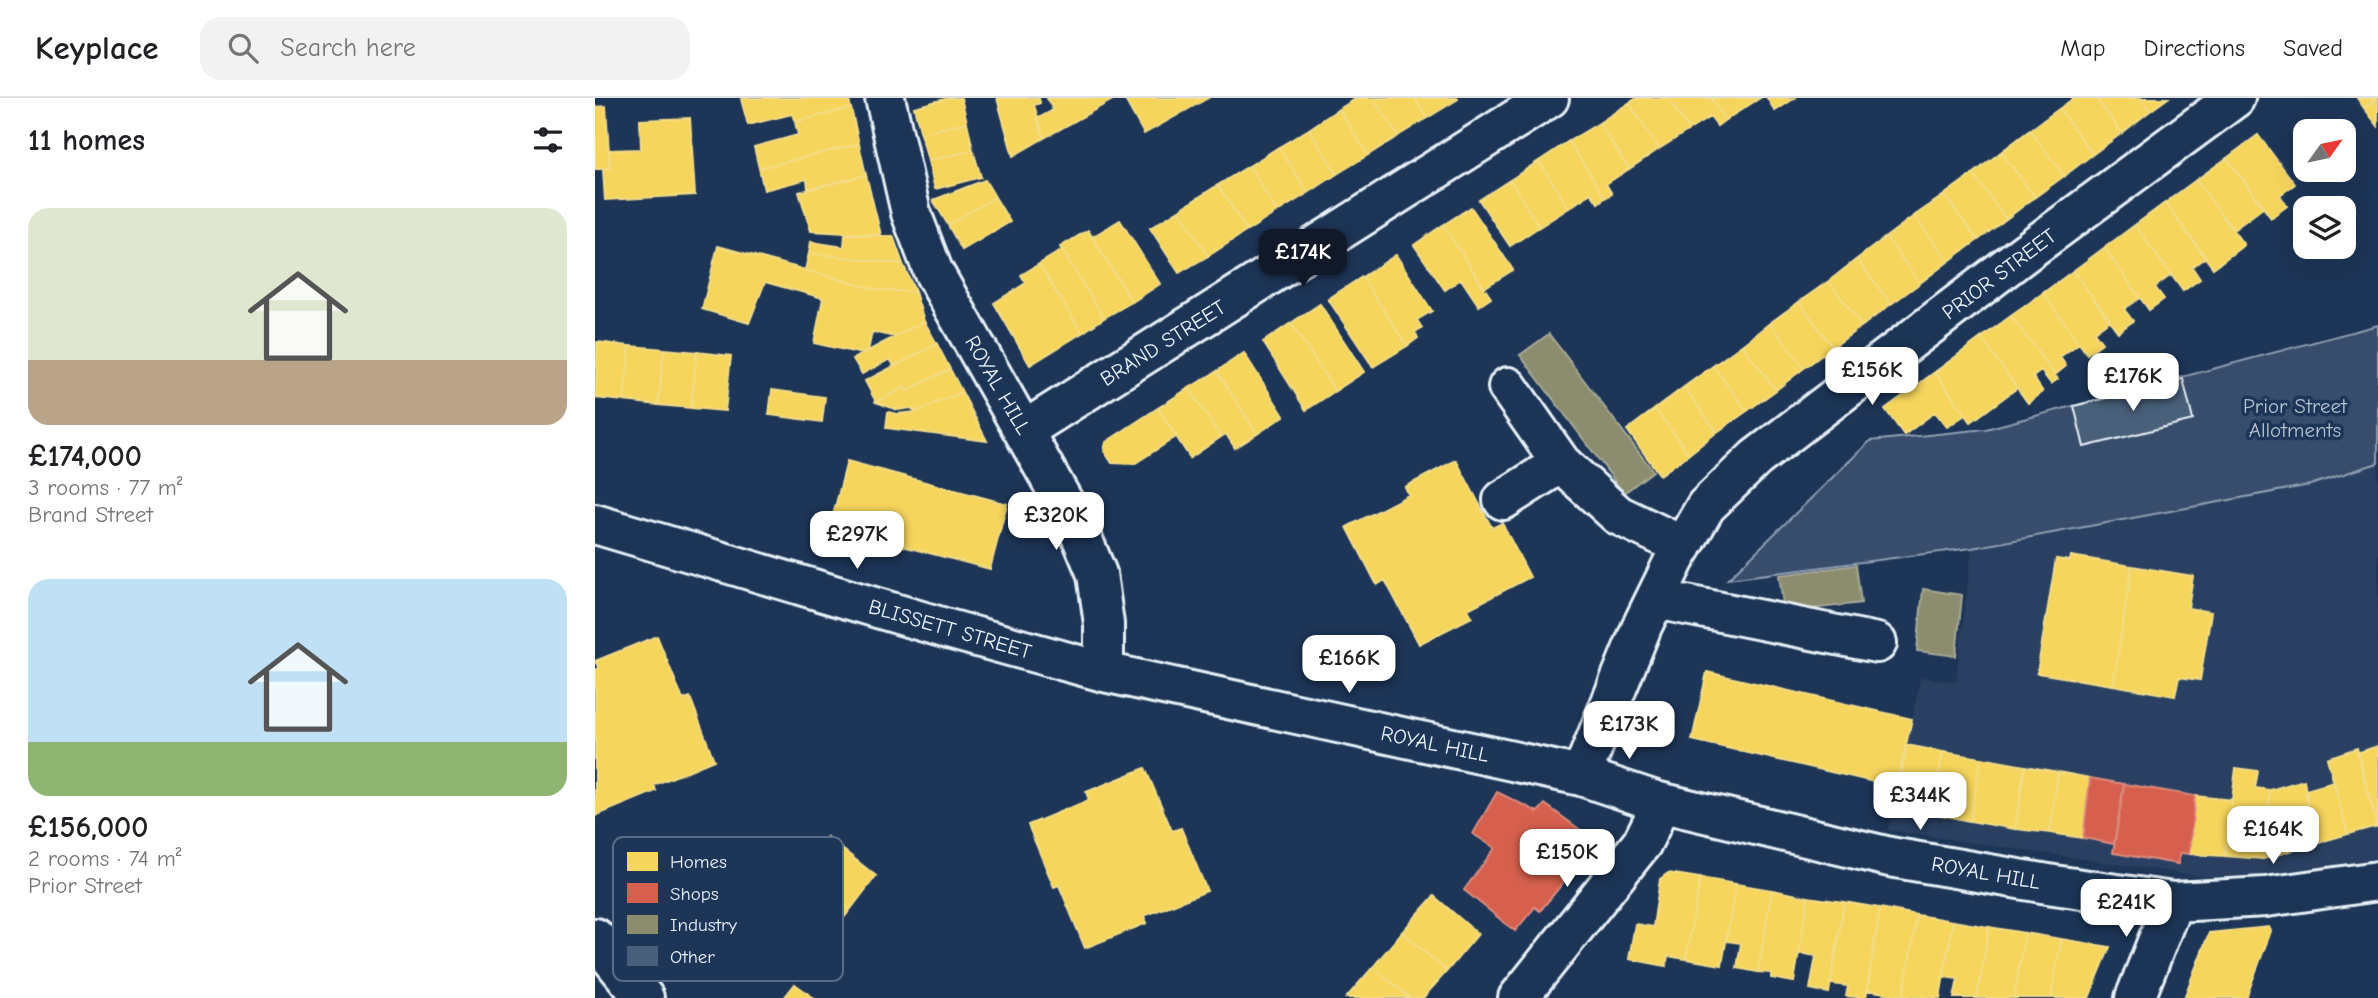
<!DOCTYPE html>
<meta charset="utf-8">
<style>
:root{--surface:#fff;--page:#f2f2f2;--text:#202124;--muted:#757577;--line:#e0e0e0;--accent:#111827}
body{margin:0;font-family:"Comic Neue",sans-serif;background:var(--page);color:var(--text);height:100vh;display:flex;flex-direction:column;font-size:26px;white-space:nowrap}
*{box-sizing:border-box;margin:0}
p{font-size:23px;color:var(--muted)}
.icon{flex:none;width:38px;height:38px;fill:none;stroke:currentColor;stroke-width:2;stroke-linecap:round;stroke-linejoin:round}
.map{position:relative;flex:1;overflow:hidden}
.sheet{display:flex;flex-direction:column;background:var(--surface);width:595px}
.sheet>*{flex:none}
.needle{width:46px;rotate:57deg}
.tools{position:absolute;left:1698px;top:21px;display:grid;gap:14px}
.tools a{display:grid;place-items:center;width:63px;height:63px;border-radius:14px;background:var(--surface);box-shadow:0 7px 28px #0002;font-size:35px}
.price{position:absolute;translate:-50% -60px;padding:0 16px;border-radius:14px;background:#fff;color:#222;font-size:23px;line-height:46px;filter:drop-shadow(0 2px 4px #0008)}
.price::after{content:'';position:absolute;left:50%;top:42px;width:21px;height:16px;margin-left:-10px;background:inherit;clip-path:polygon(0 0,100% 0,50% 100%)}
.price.selected{background:var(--accent);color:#fff}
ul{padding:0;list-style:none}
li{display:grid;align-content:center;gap:14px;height:371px;padding:0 28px}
li span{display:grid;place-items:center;height:217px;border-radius:21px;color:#555}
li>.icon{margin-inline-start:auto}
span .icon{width:126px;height:126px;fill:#fffc;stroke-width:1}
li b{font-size:30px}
h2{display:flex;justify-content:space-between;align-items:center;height:84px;padding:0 28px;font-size:30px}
header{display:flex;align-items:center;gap:42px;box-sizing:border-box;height:98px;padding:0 35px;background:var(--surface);border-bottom:2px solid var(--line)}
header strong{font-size:33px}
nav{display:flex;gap:38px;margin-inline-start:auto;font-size:24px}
.search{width:490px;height:63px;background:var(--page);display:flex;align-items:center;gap:18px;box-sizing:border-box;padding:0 24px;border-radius:21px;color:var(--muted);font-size:26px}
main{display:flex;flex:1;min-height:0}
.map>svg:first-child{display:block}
</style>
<header>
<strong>Keyplace</strong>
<div class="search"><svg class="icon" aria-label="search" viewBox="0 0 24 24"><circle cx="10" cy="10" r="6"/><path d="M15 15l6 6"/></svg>Search here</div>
<nav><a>Map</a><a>Directions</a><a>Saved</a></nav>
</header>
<main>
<section class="sheet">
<h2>11 homes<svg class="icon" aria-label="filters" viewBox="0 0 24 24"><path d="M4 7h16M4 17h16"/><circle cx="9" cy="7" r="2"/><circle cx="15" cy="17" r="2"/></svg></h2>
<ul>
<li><span style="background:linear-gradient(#dfe7d0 70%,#b9a48a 0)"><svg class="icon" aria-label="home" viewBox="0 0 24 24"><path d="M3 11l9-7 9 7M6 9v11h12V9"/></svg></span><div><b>£174,000</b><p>3 rooms · 77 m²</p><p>Brand Street</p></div></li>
<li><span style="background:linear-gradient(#bfe0f5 75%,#8fb573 0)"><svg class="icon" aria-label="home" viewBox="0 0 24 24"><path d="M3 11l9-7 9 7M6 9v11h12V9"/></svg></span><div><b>£156,000</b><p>2 rooms · 74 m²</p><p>Prior Street</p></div></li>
</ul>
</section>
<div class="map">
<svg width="1783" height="900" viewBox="0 0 1783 900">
<rect width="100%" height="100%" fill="#1d3557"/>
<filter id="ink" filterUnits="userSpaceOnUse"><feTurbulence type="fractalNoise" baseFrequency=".0143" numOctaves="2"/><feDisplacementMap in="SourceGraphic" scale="14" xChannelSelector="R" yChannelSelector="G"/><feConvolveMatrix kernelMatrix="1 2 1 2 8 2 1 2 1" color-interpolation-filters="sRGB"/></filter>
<g filter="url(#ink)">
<path fill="#2a4162" d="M1783,365V759L1754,766L1666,778L1609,779L1293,732L1326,579L1361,584L1377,450L1715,387Z"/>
<path fill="#374d6c" stroke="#909fb2" stroke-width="2" d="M1783,227V365L1715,387L1377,450L1133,481L1275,343L1391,331Z"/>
<path fill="#f6d55c" stroke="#f2dd8b" stroke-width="2" d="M151,0H253L256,10L200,24L197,16L153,27L146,1Z
M354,0H366L372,24L326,36L319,9Z
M402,0H444L445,5L439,7L449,40L418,58Z
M452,0H521L449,40L442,21L458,12Z
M529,0H613L549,36Z
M762,0H778L803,38L773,57L744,11Z
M778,0H820L832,20L803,38Z
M820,0H862L863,1L832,20Z
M1042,0H1073L1094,32L1064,51L1034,5Z
M1073,0H1116L1130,22L1122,28L1115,19L1094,32Z
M1116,0H1165L1130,22Z
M1172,0H1200L1180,13Z
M1479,0H1501L1527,35L1498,56L1464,11Z
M1501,0H1546L1555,13L1527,35Z
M1546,0H1573L1555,13Z
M1762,0H1782L1769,10Z
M1783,0V28L1769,10Z
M1034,5L1064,51L1034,71L1004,25Z
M11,8L15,70L0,71V9Z
M256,10L264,46L164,70L159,49L203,37L200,24Z
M744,11L773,57L742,76L714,31Z
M1464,11L1498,56L1469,78L1435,32Z
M95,20L100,97L10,102L8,71L15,70L14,52L46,51L45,22Z
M372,24L378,52L333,63L326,36Z
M1004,25L1034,71L1011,86L1017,96L1010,100L974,43Z
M714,31L742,76L713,95L684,49Z
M1435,32L1469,78L1440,99L1406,54Z
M1663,37L1700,86L1685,97L1692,108L1676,120L1632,60Z
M974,43L1010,100L1003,105L996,95L974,110L944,63Z
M264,46L271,77L213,91L212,81L169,92L164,70Z
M684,49L713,95L682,114L654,68Z
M378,52L386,79L340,91L333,63Z
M1406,54L1440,99L1411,121L1378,76Z
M1632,60L1669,109L1638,132L1601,82Z
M944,63L974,110L944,129L915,82Z
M654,68L682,114L652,133L623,87Z
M1378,76L1411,121L1383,142L1349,97Z
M271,77L286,137L216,133L204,94Z
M390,82L400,99L353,127L338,102Z
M915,82L944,129L915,148L884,102Z
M1601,82L1649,147L1618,170L1570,105Z
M623,87L652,133L613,158L584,112Z
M1349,97L1383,142L1354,163L1319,118Z
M400,99L415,124L367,152L353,127Z
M1570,105L1611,159L1597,169L1605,181L1588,193L1540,127Z
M876,109L918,172L889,190L848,127Z
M584,112L613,158L584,175L555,130Z
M1319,118L1354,163L1325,185L1291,139Z
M525,122L565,186L537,204L497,139Z
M848,127L896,200L884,208L866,181L850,192L819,147Z
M1540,127L1576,177L1560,189L1569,201L1554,212L1509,150Z
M493,132L537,204L509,220L465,149Z
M250,136L298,138L308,166L214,155L216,144L249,149Z
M1291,139L1325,185L1296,206L1262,161Z
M123,148L283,192L320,194L329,223L300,239L277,234L273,253L267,256L219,245L228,200L170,184L154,225L107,211Z
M1509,150L1545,200L1529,211L1538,223L1523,234L1478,173Z
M467,152L509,220L487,235L444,166Z
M214,155L308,166L320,194L283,192L210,172Z
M801,157L837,213L822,222L827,230L820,234L823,240L812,248L767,179Z
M1262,161L1296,206L1267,228L1234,183Z
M444,166L487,235L435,267L399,205L431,185L426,177Z
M1478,173L1515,222L1499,234L1507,245L1492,256L1448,195Z
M767,179L812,248L778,269L733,201Z
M1234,183L1267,228L1238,249L1204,204Z
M1448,195L1484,245L1465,259L1471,268L1460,277L1416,218Z
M1204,204L1238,249L1209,270L1175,225Z
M725,206L769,274L740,293L696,225Z
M1416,218L1463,281L1456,286L1446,273L1438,279L1448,294L1433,305L1386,240Z
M329,223L342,246L299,268L295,261L267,276L258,261Z
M696,225L740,293L711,312L668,244Z
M1175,225L1209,270L1181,292L1147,247Z
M1386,240L1422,290L1376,324L1340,274Z
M2,244L35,248L29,303L0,300Z
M342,246L355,271L312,293L310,289L281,304L270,283Z
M1147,247L1181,292L1152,313L1118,268Z
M35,248L69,251L63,307L29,303Z
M69,251L102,254L96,310L63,307Z
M102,254L136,258L130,313L96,310Z
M649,255L689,318L662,336L622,273Z
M1118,268L1152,313L1122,334L1089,289Z
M355,271L367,294L321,314L316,310L303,312L281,304L310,289L312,293Z
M622,273L662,336L640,350L631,336L626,339L594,290Z
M1340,274L1370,317L1352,329L1340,314L1309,337L1290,311Z
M1089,289L1122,334L1094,356L1060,311Z
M594,290L626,339L595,360L563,310Z
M177,292L230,299L227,324L174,317Z
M367,294L392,343L291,330L293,314L302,316L321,314Z
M563,310L581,339L539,366L517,365L509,353L511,344Z
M1060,311L1094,356L1065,377L1032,332Z
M861,362L897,430L907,425L935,479L873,511L877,519L824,546L790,482L782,487L752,429L814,397L810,389Z
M252,363L412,406L395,471L235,429Z
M1476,458L1537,468L1518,587L1442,575L1461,461L1475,463Z
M1537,468L1598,478L1593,510L1616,514L1605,582L1584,579L1580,598L1518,587Z
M62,538L88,602L95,599L119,662L59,687L61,693L0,718V572L4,570L0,563Z
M1112,574L1317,621L1301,689L1097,642Z
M1312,647L1348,654L1336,715L1300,707Z
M1783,648V727L1782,728L1762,655Z
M1762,650L1782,728L1753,736L1732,660Z
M1348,654L1386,660L1375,723L1336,715Z
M1386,660L1430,668L1420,731L1375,723Z
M1430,668L1463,674L1455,735L1420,731Z
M550,670L577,733L586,730L612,793L549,818L552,825L490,850L464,787L459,789L433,727L494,702L491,694Z
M1641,670L1663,673L1660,690L1675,692L1668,761L1630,758Z
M1463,674L1495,680L1488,740L1455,735Z
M1709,682L1718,746L1668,761L1675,692Z
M1739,684L1753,736L1718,746L1711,692Z
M1600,698L1637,702L1630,758L1594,756Z
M232,739L281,778L255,812L205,774Z
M205,774L255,812L229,846L179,807Z
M1073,775L1105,780L1091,861L1073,858L1071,868L1034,861L1040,826L1058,829L1065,781Z
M1105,780L1141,786L1127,867L1091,861Z
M1141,786L1177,792L1163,874L1142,870L1146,845L1131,843Z
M1177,792L1213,799L1199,884L1176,880V875L1163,874Z
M839,798L883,836L852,873L807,834Z
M1213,799L1249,804L1234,895L1215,891L1221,858L1204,855Z
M1249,804L1285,810L1271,900L1251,898L1253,888L1236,886Z
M1285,810L1322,817L1308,898L1272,892Z
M1322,817L1358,823L1345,900L1308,898Z
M1358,823L1394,829L1382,900H1359L1363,881L1348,879Z
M1394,829L1430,835L1419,900H1382Z
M1674,829L1676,833L1651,900H1589L1614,835Z
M807,834L852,873L828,900H815L778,869Z
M1430,835L1466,841L1456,900H1419Z
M1466,841L1515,849L1494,900H1456Z
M778,869L815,900H751Z
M200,886L219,900H189Z"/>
<path fill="#d6604d" stroke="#db8c80" stroke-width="2" d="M1495,680L1529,686L1519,746L1488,740Z
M1529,686L1600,698L1594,756L1585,755L1583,766L1518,755Z
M902,694L943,714L950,706L991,736L994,753L945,813L940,809L920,833L869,792L900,750L878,736Z"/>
<path fill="#8c8c6e" stroke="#a8aa97" stroke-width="2" d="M954,236L1058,373L1029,395L925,257Z
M1261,467L1266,505L1189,514L1184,477Z
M1328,491L1367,497L1361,558L1322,553Z"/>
<path fill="#495e7a" stroke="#e8f1f8" stroke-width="2" d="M1588,281L1598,322L1489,349L1479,308Z"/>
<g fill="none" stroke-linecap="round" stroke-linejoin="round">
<defs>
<path id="minor" d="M290,0L316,115L338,173L482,428L502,476L509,526V574
M913,289L966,365
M430,332L954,0
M908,402L966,365L1023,417L1088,448
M0,426L353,531L509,574L986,678L1064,704L1295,759L1459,787L1578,804
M1061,501L1282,545
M986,678L1048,526L1079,463L1111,408L1161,360L1427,157L1640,0
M0,840L49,900
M923,900L1047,745L1057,725L1064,704"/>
<path id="major" d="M1540,900L1578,804L1671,799L1783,783"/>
</defs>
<use href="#minor" stroke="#e8f1f8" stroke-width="44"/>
<use href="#major" stroke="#e8f1f8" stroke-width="44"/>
<use href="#minor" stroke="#1d3557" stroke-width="38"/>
<use href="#major" stroke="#1d3557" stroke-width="38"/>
</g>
</g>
<g text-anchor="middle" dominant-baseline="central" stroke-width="7" stroke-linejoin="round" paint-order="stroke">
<g font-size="21" fill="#e8f1f8" stroke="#1d3557">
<text transform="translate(1404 176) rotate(-37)">PRIOR STREET</text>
<text transform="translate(568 245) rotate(-32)">BRAND STREET</text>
<text transform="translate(403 287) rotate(60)">ROYAL HILL</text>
<text transform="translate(355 531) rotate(16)">BLISSETT STREET</text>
<text transform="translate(840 646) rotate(12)">ROYAL HILL</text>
<text transform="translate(1391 775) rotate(10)">ROYAL HILL</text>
</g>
<g font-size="21" fill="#b3c0ce" stroke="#1d3557">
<text x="1700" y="308">Prior Street<tspan x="1700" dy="24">Allotments</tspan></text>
</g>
</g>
<rect x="18" y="739" width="230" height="144" rx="10" fill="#1d3557" stroke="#5a6d87" stroke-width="2"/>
<rect x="32" y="754" width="31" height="19" fill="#f6d55c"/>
<rect x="32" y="785" width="31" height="20" fill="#d6604d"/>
<rect x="32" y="817" width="31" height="19" fill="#8c8c6e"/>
<rect x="32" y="848" width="31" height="20" fill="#495e7a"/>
<g font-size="19" fill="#e8f1f8">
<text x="75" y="770">Homes</text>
<text x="75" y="802">Shops</text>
<text x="75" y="833">Industry</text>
<text x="75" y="865">Other</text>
</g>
</svg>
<div class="tools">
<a><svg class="needle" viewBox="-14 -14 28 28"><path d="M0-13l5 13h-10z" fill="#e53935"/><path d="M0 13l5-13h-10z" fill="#757577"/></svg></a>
<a><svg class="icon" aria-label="layers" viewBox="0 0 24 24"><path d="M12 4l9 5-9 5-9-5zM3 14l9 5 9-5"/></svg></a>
</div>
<b class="price selected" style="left:708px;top:191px">£174K</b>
<b class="price" style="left:1277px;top:309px">£156K</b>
<b class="price" style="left:1538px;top:315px">£176K</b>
<b class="price" style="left:461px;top:454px">£320K</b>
<b class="price" style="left:262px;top:473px">£297K</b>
<b class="price" style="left:754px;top:597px">£166K</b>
<b class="price" style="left:1034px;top:663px">£173K</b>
<b class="price" style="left:1325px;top:734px">£344K</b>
<b class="price" style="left:1678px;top:768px">£164K</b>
<b class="price" style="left:972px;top:791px">£150K</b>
<b class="price" style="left:1531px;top:841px">£241K</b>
</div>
</main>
